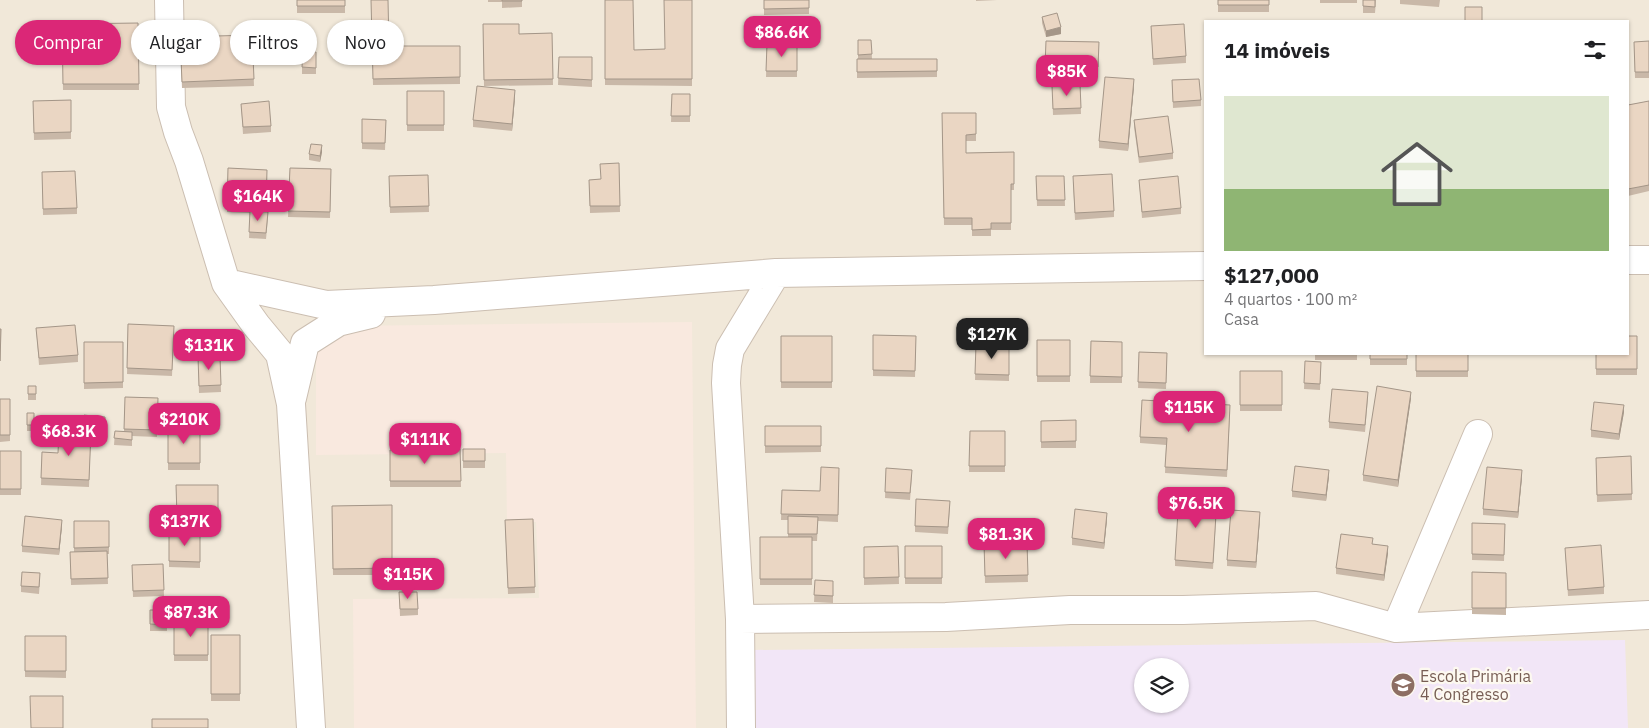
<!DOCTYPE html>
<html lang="pt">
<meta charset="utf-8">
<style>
:root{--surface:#fff;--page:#f2f2f2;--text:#202124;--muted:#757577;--accent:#db2777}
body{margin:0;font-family:"IBM Plex Sans",sans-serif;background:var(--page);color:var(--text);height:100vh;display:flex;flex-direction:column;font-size:19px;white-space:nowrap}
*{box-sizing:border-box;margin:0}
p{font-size:16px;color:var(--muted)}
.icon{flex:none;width:28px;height:28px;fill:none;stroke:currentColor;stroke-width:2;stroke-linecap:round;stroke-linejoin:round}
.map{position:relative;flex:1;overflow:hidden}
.details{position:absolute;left:1204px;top:20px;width:425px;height:335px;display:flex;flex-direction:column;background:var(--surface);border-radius:0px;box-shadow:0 1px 4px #0004}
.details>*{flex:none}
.top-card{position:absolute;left:15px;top:20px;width:475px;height:45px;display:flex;gap:10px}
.buttons{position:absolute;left:1134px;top:658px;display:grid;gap:10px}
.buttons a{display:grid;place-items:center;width:55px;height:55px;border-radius:50%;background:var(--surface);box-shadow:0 1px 4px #0004;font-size:25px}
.price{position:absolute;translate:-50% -42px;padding:0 11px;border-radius:10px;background:var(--accent);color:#fff;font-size:16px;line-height:32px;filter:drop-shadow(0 1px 2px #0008)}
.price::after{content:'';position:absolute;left:50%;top:30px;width:15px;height:11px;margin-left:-8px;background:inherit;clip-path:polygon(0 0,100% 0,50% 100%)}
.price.on{background:#222;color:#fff}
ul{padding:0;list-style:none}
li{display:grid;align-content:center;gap:10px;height:265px;padding:0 20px}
li span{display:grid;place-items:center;height:155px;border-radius:0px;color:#555}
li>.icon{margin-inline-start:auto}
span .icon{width:90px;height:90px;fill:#fffc;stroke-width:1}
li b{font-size:21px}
h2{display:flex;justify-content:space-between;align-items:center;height:60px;padding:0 20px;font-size:21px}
.tag{padding:0 18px;border-radius:22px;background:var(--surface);box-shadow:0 1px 4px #0004;font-size:18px;line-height:45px}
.tag.on{background:var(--accent);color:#fff}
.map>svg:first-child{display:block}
</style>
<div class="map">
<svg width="1649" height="728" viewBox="0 0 1649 728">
<rect width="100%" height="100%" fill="#faf5ea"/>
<path fill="#f1e8d9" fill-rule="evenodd" d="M0,0H1649V728H0ZM1205,21H1628V354H1205ZM1142,666H1180V704H1142Z"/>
<path fill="#f9e9df" d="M692,322L696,728H354L353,599L539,598L536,522H507L506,453L316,455V356L325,339L344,326Z"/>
<path fill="#f2e6f7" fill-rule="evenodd" d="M1625,640L1628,728H753L752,650ZM1142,666H1180V704H1142Z"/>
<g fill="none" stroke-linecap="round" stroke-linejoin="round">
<defs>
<path id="minor" d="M169,0L171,107L178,132L189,161L226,283L256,325L280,354L291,404L311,728
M1628,260H1649
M226,283L326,305L434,300L776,273L1205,266
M292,398L305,343L338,322L371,314
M740,619L946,617L1070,610H1183L1316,606L1396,628L1649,615
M1396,628L1478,434
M741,728L740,619L726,383L727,365L730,349L776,273"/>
</defs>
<use href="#minor" stroke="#cbbeb1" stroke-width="30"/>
<use href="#minor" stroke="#fff" stroke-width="28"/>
</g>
<path fill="#c9b8a8" d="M297,0H345V13H297Z
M371,0L389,46H460V84L373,85Z
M488,0H522V7L502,8V2H488Z
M605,0L634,50L665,49L692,0V86L605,85Z
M764,0H809V14L764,15Z
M976,0H997L976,1Z
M1218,0H1269V12H1218Z
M1320,0H1357V3H1320Z
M1363,0H1376L1375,13H1363Z
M1400,0H1440L1439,7L1400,4Z
M1042,17L1061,34L1046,37L1042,23Z
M138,23L139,90H63L62,24Z
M483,24L519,34L552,33L553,85L484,86Z
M1151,26L1186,56V63L1153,65Z
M252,35L254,86L182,88L180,43Z
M858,40H871L872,59H937V77L857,78V59H858Z
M1046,41L1099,42L1098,74L1045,72Z
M1649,41V78H1635L1634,42Z
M767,44L797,45V77H766Z
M316,52V74H302V67Z
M559,57H592V87L558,85Z
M1172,80L1201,100V106L1173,108Z
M1080,84L1081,114L1053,115L1052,86Z
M1134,86L1128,151L1099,148V141Z
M407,91H444V131H407Z
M672,94H690V122H671Z
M515,97L512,131L473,127V120Z
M71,100V139L34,140L33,101Z
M1649,101V191L1628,196V105Z
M241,104L271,126V132L243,134Z
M942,113H976V141H966V153L1014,152V190H1011V230H991V236H972V225H944Z
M362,119L386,120L385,150L362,149Z
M1134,120L1173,153V159L1139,163L1134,127Z
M322,152L320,162L309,160V154Z
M619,163L620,212L590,213L589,180L601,179Z
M228,168L267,170L266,212L268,218L266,239L249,238L250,213L227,212Z
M290,168L331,169L330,218L288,217Z
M42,172L77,208V214L43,215Z
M428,175L429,212L390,213L389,176Z
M1036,176H1064L1065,206H1037Z
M1139,180L1181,208V214L1142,218Z
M1073,182L1114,211V217L1075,220Z
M128,324L174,326L172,376L127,374Z
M36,328L78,355V362L39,365Z
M873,335L916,336L915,377L873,376Z
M781,336H832V388H781Z
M1637,336V375H1596V354Z
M1037,340H1070V382H1037Z
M1091,341L1122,342V383H1090Z
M84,342H123V388L84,389Z
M976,344L1009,345V381L975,380Z
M1139,352L1167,353L1166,389L1138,388Z
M1315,354H1357V360H1315Z
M1370,354H1407V365H1370Z
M1416,354H1468V377H1416Z
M198,357H220L221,392L199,393Z
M1305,361L1321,362L1320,390L1304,389Z
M1240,371H1282V411H1240Z
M28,386H36V400H28Z
M125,397L158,398L157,437L132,436V446L114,445L115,431H124Z
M1368,398L1365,432L1329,428V422Z
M1411,398L1398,487L1363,481V475Z
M0,399H10V441L0,442Z
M1230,412L1227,477L1165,473L1166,445L1140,443V437Z
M1624,412L1619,440L1591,437V430Z
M27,413H34V431H27Z
M84,415L92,416L91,430H84Z
M97,416L105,417V430H97Z
M1076,420V448H1041V421Z
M765,426H821V452L765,453Z
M168,427H200V470H168Z
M91,431L89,487L41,485L42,452L58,453Z
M970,431H1005V472H969Z
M460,449L461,487H390V450Z
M463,449H485V468H463Z
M0,451H21V495H0Z
M1631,456L1632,500L1597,502L1596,458Z
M839,468L838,522L818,521L817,541H812V585H760V537H788V520H781L782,490L820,491Z
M886,468L912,476L910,500L885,498Z
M1329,476L1326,501L1292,497V491Z
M1522,477L1518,518L1483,515V509Z
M176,485H218V522L177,523Z
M1217,504L1213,569L1175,566V560Z
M392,505V575H333L332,506Z
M950,507L948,534L915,532V526Z
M1260,518L1256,568L1227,566V560Z
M533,519L535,593L508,594L505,520Z
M1107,519L1104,549L1072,545V538Z
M74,521H109V554H107L108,584L71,585L70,552H74Z
M1472,523L1505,524L1504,561L1472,560Z
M62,526L59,555L22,552V546Z
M169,533H200V568L169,567Z
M1027,543L1028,582L985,583L984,544Z
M1373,544L1388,553L1384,581L1336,574V568Z
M898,546L899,584L864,585V547Z
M905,546H942V584H905Z
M1565,548L1604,587V594L1568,596Z
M163,564L164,596L133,597L132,565Z
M1472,572L1506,573V615L1472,614Z
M40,579L39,594L21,592V586Z
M815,580L833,581V603L814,602Z
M399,592L418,609V615L400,616Z
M150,610H167V631H150Z
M174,621H208V661H174Z
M211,635H240V701H211Z
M25,636H66V678L25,677Z"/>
<path fill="#a49688" d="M1061,27V34L1046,37V31Z
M1134,79V86L1128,151V144Z
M515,90V97L512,131V124Z
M322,145V152L320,162V156Z
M1411,392V398L1398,487V480Z
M1624,405V412L1619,440V434Z
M1329,470V476L1326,501V495Z
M1522,470V477L1518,518V512Z
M1260,512V518L1256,568V562Z
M1107,513V519L1104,549V543Z
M62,520V526L59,555V549Z
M1388,546V553L1384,581V575Z"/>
<path fill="#ead6c3" stroke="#a49688" d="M297,0H345V6H297Z
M371,0H388L389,46H460V77L373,79Z
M502,0H522V1H502Z
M605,0H633L634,50L665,49L664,0H692V79H605Z
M764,0H809V8L764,9Z
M1218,0H1269V5H1218Z
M1363,0H1375V7L1363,6Z
M1465,7H1482V21H1465Z
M1057,13L1061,27L1046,31L1042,17Z
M138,23L139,84H63L62,24Z
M483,24H519V34L552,33L553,79L484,80Z
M1184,24L1186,56L1153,59L1151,26Z
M252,35L254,79L182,82L180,37Z
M858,40H871L872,54L858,55Z
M1046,41L1099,42L1098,67L1045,66Z
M1649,41V72H1635L1634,42Z
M767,44L797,45V71H766Z
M303,51L316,52V68L302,67Z
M559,57H592V80L558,78Z
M857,59H937V71L857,72Z
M1105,77L1134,79L1128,144L1099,141Z
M1199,79L1201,100L1173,102L1172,80Z
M1080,84L1081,108L1053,109L1052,86Z
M477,86L515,90L512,124L473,120Z
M407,91H444V125H407Z
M672,94H690V116H671Z
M71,100V132L34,133L33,101Z
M269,101L271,126L243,127L241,104Z
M1649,101V185L1628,189V105Z
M942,113H976V134L966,135V153L1014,152V184H1011V223H991V229L972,230V218H944Z
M1168,116L1173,153L1139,157L1134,120Z
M362,119L386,120L385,143H362Z
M311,144L322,145L320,156L309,154Z
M619,163L620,206H590L589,180L601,179L600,164Z
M228,168L267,170L266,207L227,206Z
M290,168L331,169L330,212L288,211Z
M75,171L77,208L43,209L42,172Z
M1112,174L1114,211L1075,213L1073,176Z
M428,175L429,206L390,207L389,176Z
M1036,176H1064L1065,200H1037Z
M1178,176L1181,208L1142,212L1139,180Z
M250,211L268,212L266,233L249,232Z
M128,324L174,326L172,370L127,368Z
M75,325L78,355L39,358L36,328Z
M0,329H1L0,361Z
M873,335L916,336L915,371L873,370Z
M781,336H832V382H781Z
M1628,336H1637V369H1596V354H1628Z
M1037,340H1070V376H1037Z
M1091,341L1122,342V377L1090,376Z
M84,342H123V382L84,383Z
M976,344L1009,345V375L975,374Z
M1139,352L1167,353L1166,383L1138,382Z
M1370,354H1407V359H1370Z
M1416,354H1468V371H1416Z
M198,357H220L221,385L199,386Z
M1305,361L1321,362L1320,384L1304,383Z
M1240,371H1282V405H1240Z
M28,386H36V394H28Z
M1377,386L1411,392L1398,480L1363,475Z
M1332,389L1368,392L1365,425L1329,422Z
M125,397L158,398L157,430L124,429Z
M0,399H10V435H0Z
M1142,400L1230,405L1227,470L1165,467L1167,438L1140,437Z
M1594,402L1624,405L1619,434L1591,430Z
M27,413H34V425H27Z
M84,415L92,416L91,424H84Z
M97,416L105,417V424H97Z
M1076,420V441L1041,442V421Z
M765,426H821V446H765Z
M168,427H200V463H168Z
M59,430L91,431L89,480L41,478L42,452L58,453Z
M115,431L132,432V440L114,438Z
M970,431H1005V466H969Z
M460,449L461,481H390V450Z
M463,449H485V461H463Z
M0,451H21V489H0Z
M1631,456L1632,494L1597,495L1596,458Z
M1295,466L1329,470L1326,495L1292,491Z
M821,467L839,468L838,515L781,514L782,490L820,491Z
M1487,467L1522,470L1518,512L1483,509Z
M886,468L912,470L910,493L885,492Z
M176,485H218V516H177Z
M1179,495L1217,498L1213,563L1175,560Z
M916,499L950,501L948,527L915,526Z
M392,505V568L333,569L332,506Z
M1075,509L1107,513L1104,543L1072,538Z
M1231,510L1260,512L1256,562L1227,560Z
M25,516L62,520L59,549L22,546Z
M788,516L818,517L817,534H788Z
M533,519L535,587L508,588L505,520Z
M74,521H109V547L74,548Z
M1472,523L1505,524L1504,555L1472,554Z
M169,533H200V562L169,561Z
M1341,534L1373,538L1372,544L1388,546L1384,575L1336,568Z
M760,537H812V579H760Z
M1027,543L1028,575L985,576L984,544Z
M1601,545L1604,587L1568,590L1565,548Z
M898,546L899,577L864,578V547Z
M905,546H942V578H905Z
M107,551L108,578L71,579L70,552Z
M163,564L164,590L133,591L132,565Z
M22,572L40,573L39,587L21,586Z
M1472,572L1506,573V608H1472Z
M815,580L833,581V596L814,595Z
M399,592H417L418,609H400Z
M150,610H167V625L150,624Z
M174,621H208V655H174Z
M211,635H240V694H211Z
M25,636H66V671H25Z
M30,696H63V728H31Z
M152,719H208V728H152Z"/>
<defs>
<symbol id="school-disc" viewBox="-11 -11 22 22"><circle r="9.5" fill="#8d6e63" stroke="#fdf9f0"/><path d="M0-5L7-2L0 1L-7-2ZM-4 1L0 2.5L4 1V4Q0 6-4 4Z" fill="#fff"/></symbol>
</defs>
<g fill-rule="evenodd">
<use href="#school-disc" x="1389" y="671" width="28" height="28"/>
</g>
<g text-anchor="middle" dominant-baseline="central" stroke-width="4.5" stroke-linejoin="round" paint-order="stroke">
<g font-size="16" fill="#785e54" stroke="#fdf9f0" text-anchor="start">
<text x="1420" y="676">Escola Primária<tspan x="1420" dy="18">4 Congresso</tspan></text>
</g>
</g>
</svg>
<div class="buttons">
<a><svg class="icon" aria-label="layers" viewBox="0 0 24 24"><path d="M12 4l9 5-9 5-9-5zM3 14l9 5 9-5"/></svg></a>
</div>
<b class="price" style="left:782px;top:58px">$86.6K</b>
<b class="price" style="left:1067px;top:97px">$85K</b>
<b class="price" style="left:258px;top:222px">$164K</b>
<b class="price on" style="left:992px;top:360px">$127K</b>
<b class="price" style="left:209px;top:371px">$131K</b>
<b class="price" style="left:1189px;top:433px">$115K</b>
<b class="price" style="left:184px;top:445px">$210K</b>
<b class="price" style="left:69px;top:457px">$68.3K</b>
<b class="price" style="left:425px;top:465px">$111K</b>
<b class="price" style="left:1196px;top:529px">$76.5K</b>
<b class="price" style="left:185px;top:547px">$137K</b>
<b class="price" style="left:1006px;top:560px">$81.3K</b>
<b class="price" style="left:408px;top:600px">$115K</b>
<b class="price" style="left:191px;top:638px">$87.3K</b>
<div class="top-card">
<a class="tag on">Comprar</a>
<a class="tag">Alugar</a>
<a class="tag">Filtros</a>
<a class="tag">Novo</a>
</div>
<section class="details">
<h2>14 imóveis<svg class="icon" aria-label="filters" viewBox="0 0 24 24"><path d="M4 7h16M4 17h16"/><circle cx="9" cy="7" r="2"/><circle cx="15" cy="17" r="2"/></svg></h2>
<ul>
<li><span style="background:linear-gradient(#dfe7d0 60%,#8fb573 0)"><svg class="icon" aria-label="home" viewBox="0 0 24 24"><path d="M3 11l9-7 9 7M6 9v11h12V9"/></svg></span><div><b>$127,000</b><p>4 quartos · 100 m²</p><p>Casa</p></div></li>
</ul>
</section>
</div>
